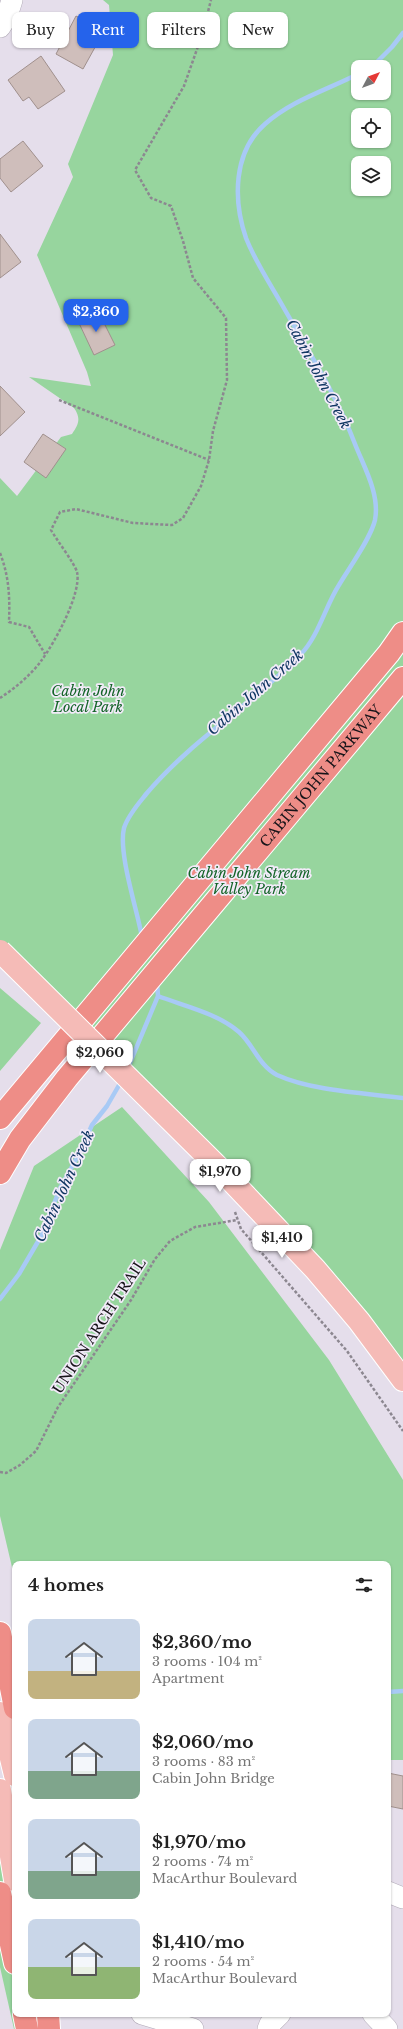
<!DOCTYPE html>
<meta charset="utf-8">
<style>
:root{--surface:#fff;--page:#f2f2f2;--text:#222;--muted:#767676;--accent:#2563eb}
body{margin:0;font-family:"Libre Baskerville",serif;background:var(--page);color:var(--text);height:100vh;display:flex;flex-direction:column;font-size:15px;white-space:nowrap}
*{box-sizing:border-box;margin:0}
p{font-size:13px;color:var(--muted)}
.icon{flex:none;width:22px;height:22px;fill:none;stroke:currentColor;stroke-width:2;stroke-linecap:round;stroke-linejoin:round}
.map{position:relative;flex:1;overflow:hidden}
.panel{position:absolute;left:12px;top:1561px;width:379px;height:456px;display:flex;flex-direction:column;background:var(--surface);border-radius:8px;box-shadow:0 1px 3px #0004}
.panel>*{flex:none}
.guide{position:absolute;left:12px;top:12px;width:379px;height:36px;display:flex;gap:8px}
.needle{width:26px;rotate:49deg}
.controls{position:absolute;left:351px;top:60px;display:grid;gap:8px}
.controls a{display:grid;place-items:center;width:40px;height:40px;border-radius:8px;background:var(--surface);box-shadow:0 1px 3px #0004;font-size:20px}
.price{position:absolute;translate:-50% -34px;padding:0 9px;border-radius:8px;background:#fff;color:#222;font-size:13px;line-height:26px;filter:drop-shadow(0 1px 2px #0008)}
.price::after{content:'';position:absolute;left:50%;top:24px;width:12px;height:9px;margin-left:-6px;background:inherit;clip-path:polygon(0 0,100% 0,50% 100%)}
.price.selected{background:var(--accent);color:#fff}
ul{padding:0;list-style:none}
li{display:flex;align-items:center;gap:12px;height:100px;padding:0 16px}
li span{display:grid;place-items:center;flex:none;width:112px;height:80px;border-radius:8px;color:#555}
li>.icon{margin-inline-start:auto}
span .icon{width:48px;height:48px;fill:#fffc;stroke-width:1}
li b{font-size:17px}
h2{display:flex;justify-content:space-between;align-items:center;height:48px;padding:0 16px;font-size:17px}
.tag{padding:0 14px;border-radius:8px;background:var(--surface);box-shadow:0 1px 3px #0004;font-size:14px;line-height:36px}
.tag.selected{background:var(--accent);color:#fff}
.map>svg:first-child{display:block}
</style>
<div class="map">
<svg width="403" height="2029" viewBox="0 0 403 2029">
<rect width="100%" height="100%" fill="#e5deeb"/>
<path fill="#97d59e" fill-rule="evenodd" d="M103,0H403V1380L359,1321L0,951V478L17,496L61,437L72,434C79,424 81,418 74,408L29,377L91,386L87,372L37,255L73,177L68,164L113,55L109,5ZM358,67H384V93H358ZM358,115H384V141H358ZM358,163H384V189H358Z
M0,988L41,1023L0,1071Z
M122,1107L209,1202L329,1360L403,1480V1760H388V1564H15V1580L0,1516V1250L34,1166Z
M15,1833V2014L20,2029H14L0,1967V1845Z"/>
<g fill="none" stroke-linecap="round" stroke-linejoin="round">
<path stroke="#a8caf5" stroke-width="4.5" d="M372,67L392,47L403,33
M142,937C137,909 118,853 124,828C128,815 139,803 147,793C193,739 253,704 301,654C318,637 326,605 339,585C349,568 371,538 375,520C380,494 364,467 355,444C336,394 307,349 281,303C269,282 255,261 246,238C233,200 233,152 265,124C292,100 327,90 358,74
M158,996C184,1006 217,1013 239,1032C253,1044 259,1066 277,1075C312,1091 365,1093 403,1098
M127,1070L158,996L157,982
M0,1299L19,1274L43,1233L60,1188L78,1156L92,1125L107,1106L122,1080
M388,1692L403,1691"/>
</g>
<path fill="#cfbebb" stroke="#a0908d" d="M76,16L104,31L83,69L56,54Z
M41,56L65,91L38,109L29,97L23,101L8,80Z
M23,141L43,166L11,192L0,178V159Z
M0,234L21,262L0,278Z
M98,311L115,345L94,355L78,321Z
M0,386L25,412L0,436Z
M43,434L66,449L46,478L24,462Z
M388,1773L403,1776V1809L388,1806Z"/>
<g fill="none" stroke-linecap="round" stroke-linejoin="round">
<defs>
<path id="minor" d="M0,27L7,16L12,0
M388,1892L403,1898
M142,2014L193,2029
M373,2014L387,2029
M268,2029L270,2024L280,2014"/>
<path id="major" d="M223,1172L315,1269L359,1321L403,1380
M0,1713L15,1775
M0,1790L15,1880"/>
<g id="highway">
<path d="M0,1118L389,653L403,633"/>
<path id="s1" d="M0,1173L20,1139L67,1078L403,678"/>
<path d="M0,1633L15,1708"/>
<path d="M0,1893L15,1963"/>
<path d="M24,2014L27,2029"/>
<path d="M48,2014L49,2029"/>
</g>
</defs>
<use href="#minor" stroke="#b1aab7" stroke-width="22"/>
<use href="#major" stroke="#fff" stroke-width="24"/>
<use href="#highway" stroke="#fff" stroke-width="24"/>
<path stroke="#8c8790" stroke-width="2.5" stroke-dasharray="3 2" stroke-linecap="butt" d="M59,400L209,460
M0,553C9,576 10,597 9,622L29,627L45,654
M0,698C14,689 31,675 41,661C54,644 82,593 77,572C75,564 56,539 51,530L60,512L76,509L133,523L172,525L183,518L201,486L209,460L213,431L227,380L226,318L193,278L183,241L171,206L151,198L135,170L184,86L202,35L211,0
M235,1212L241,1229L347,1351L403,1431
M0,1472L6,1473L20,1465L36,1451L58,1407L131,1300L155,1259L170,1241L195,1227L237,1220"/>
<use href="#minor" stroke="#fff" stroke-width="21"/>
<use href="#major" stroke="#f5bbb7" stroke-width="22"/>
<use href="#highway" stroke="#ee8d87" stroke-width="22"/>
<defs>
<path id="major-bridge" d="M0,951L223,1172"/>
</defs>
<use href="#major-bridge" stroke="#fff" stroke-width="24" stroke-linecap="butt"/>
<use href="#major-bridge" stroke="#f5bbb7" stroke-width="22"/>
</g>
<g text-anchor="middle" dominant-baseline="central" stroke-width="3.5" stroke-linejoin="round" paint-order="stroke">
<g font-size="14" font-style="italic" fill="#136428" stroke="#f2ebf9">
<text x="88" y="691">Cabin John<tspan x="88" dy="16">Local Park</tspan></text>
<text x="249" y="873">Cabin John Stream<tspan x="249" dy="16">Valley Park</tspan></text>
</g>
<g font-size="14" fill="#171419" stroke="#f2ebf9">
<text stroke="none"><textPath href="#s1" startOffset="511">CABIN JOHN PARKWAY</textPath></text>
<text transform="translate(99 1326) rotate(-57)">UNION ARCH TRAIL</text>
</g>
<g font-size="15" font-style="italic" fill="#103662" stroke="#f2ebf9">
<text transform="translate(319 374) rotate(62)">Cabin John Creek</text>
<text transform="translate(255 692) rotate(-41)">Cabin John Creek</text>
<text transform="translate(64 1186) rotate(-65)">Cabin John Creek</text>
</g>
</g>
</svg>
<div class="controls">
<a><svg class="needle" viewBox="-14 -14 28 28"><path d="M0-13l5 13h-10z" fill="#e53935"/><path d="M0 13l5-13h-10z" fill="#767676"/></svg></a>
<a><svg class="icon" aria-label="locate" viewBox="0 0 24 24"><circle cx="12" cy="12" r="6"/><path d="M12 2v4M12 18v4M2 12h4M18 12h4"/></svg></a>
<a><svg class="icon" aria-label="layers" viewBox="0 0 24 24"><path d="M12 4l9 5-9 5-9-5zM3 14l9 5 9-5"/></svg></a>
</div>
<b class="price selected" style="left:96px;top:333px">$2,360</b>
<b class="price" style="left:100px;top:1074px">$2,060</b>
<b class="price" style="left:220px;top:1193px">$1,970</b>
<b class="price" style="left:282px;top:1259px">$1,410</b>
<div class="guide">
<a class="tag">Buy</a>
<a class="tag selected">Rent</a>
<a class="tag">Filters</a>
<a class="tag">New</a>
</div>
<section class="panel">
<h2>4 homes<svg class="icon" aria-label="filters" viewBox="0 0 24 24"><path d="M4 7h16M4 17h16"/><circle cx="9" cy="7" r="2"/><circle cx="15" cy="17" r="2"/></svg></h2>
<ul>
<li><span style="background:linear-gradient(#c9d6e8 65%,#c2b280 0)"><svg class="icon" aria-label="home" viewBox="0 0 24 24"><path d="M3 11l9-7 9 7M6 9v11h12V9"/></svg></span><div><b>$2,360/mo</b><p>3 rooms · 104 m²</p><p>Apartment</p></div></li>
<li><span style="background:linear-gradient(#c9d6e8 65%,#7fa58c 0)"><svg class="icon" aria-label="home" viewBox="0 0 24 24"><path d="M3 11l9-7 9 7M6 9v11h12V9"/></svg></span><div><b>$2,060/mo</b><p>3 rooms · 83 m²</p><p>Cabin John Bridge</p></div></li>
<li><span style="background:linear-gradient(#c9d6e8 65%,#7fa58c 0)"><svg class="icon" aria-label="home" viewBox="0 0 24 24"><path d="M3 11l9-7 9 7M6 9v11h12V9"/></svg></span><div><b>$1,970/mo</b><p>2 rooms · 74 m²</p><p>MacArthur Boulevard</p></div></li>
<li><span style="background:linear-gradient(#c9d6e8 60%,#8fb573 0)"><svg class="icon" aria-label="home" viewBox="0 0 24 24"><path d="M3 11l9-7 9 7M6 9v11h12V9"/></svg></span><div><b>$1,410/mo</b><p>2 rooms · 54 m²</p><p>MacArthur Boulevard</p></div></li>
</ul>
</section>
</div>
